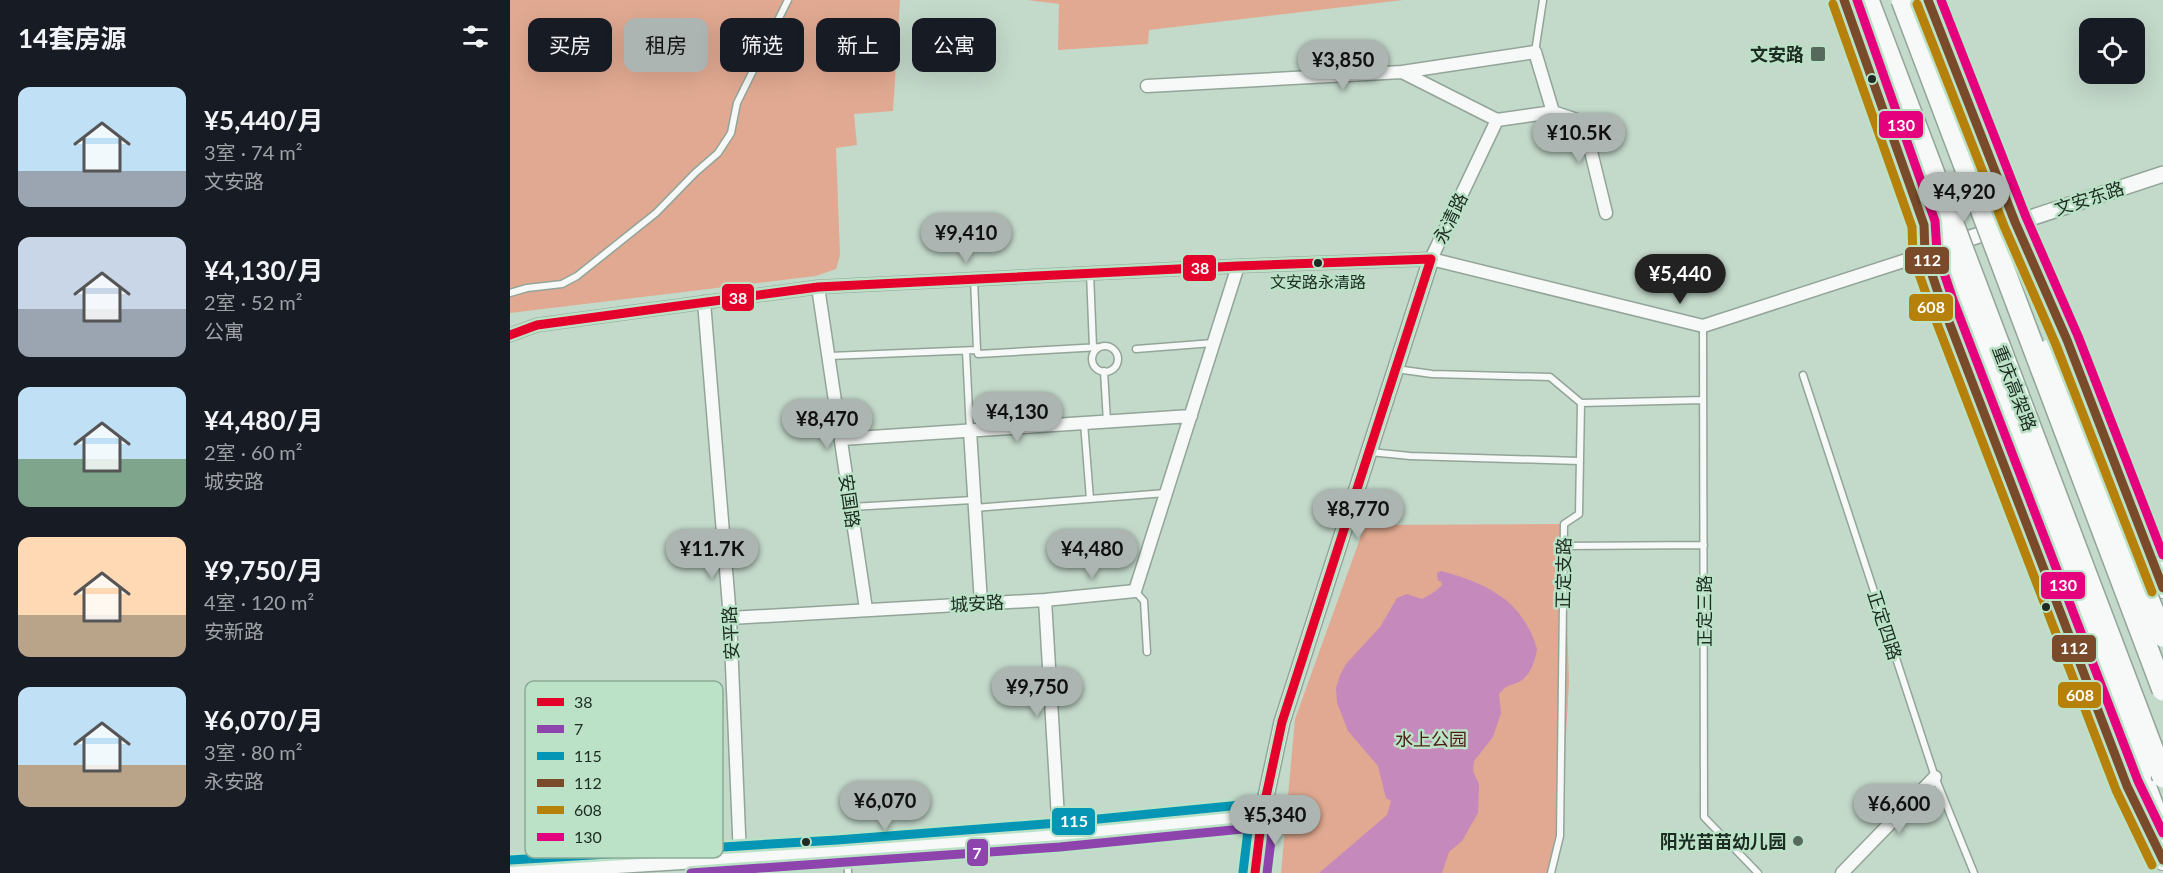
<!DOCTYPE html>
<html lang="zh">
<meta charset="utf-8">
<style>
:root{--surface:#171b24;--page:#242831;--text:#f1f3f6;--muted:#9ea1a6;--accent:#acb5b1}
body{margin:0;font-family:Lato,"Noto Sans SC",sans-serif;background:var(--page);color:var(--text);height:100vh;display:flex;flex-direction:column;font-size:22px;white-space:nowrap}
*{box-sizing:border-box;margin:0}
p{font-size:20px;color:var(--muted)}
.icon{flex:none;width:33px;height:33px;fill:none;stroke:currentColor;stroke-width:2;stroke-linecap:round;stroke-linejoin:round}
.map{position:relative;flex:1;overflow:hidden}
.side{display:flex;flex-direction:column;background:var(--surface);width:510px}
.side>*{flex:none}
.guide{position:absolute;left:18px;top:18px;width:570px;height:54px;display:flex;gap:12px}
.fabs{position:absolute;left:1569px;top:18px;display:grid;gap:12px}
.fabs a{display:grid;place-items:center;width:66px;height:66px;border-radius:12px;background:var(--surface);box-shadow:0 6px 24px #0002;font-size:30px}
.price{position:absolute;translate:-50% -51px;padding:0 14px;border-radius:21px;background:var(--accent);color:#111;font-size:20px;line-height:39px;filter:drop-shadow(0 2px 3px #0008)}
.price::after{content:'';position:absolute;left:50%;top:36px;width:18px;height:14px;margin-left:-9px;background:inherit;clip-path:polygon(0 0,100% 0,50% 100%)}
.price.current{background:#222;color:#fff}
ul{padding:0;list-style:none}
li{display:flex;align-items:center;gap:18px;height:150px;padding:0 18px}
li span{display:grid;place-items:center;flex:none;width:168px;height:120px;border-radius:12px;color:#555}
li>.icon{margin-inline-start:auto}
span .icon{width:72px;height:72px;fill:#fffc;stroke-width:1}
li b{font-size:26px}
h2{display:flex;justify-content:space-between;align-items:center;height:72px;padding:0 18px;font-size:26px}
.pill{padding:0 21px;border-radius:12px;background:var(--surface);box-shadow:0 6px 24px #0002;font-size:21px;line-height:54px}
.pill.current{background:var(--accent);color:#111}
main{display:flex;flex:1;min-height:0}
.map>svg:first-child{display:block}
</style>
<main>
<section class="side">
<h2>14套房源<svg class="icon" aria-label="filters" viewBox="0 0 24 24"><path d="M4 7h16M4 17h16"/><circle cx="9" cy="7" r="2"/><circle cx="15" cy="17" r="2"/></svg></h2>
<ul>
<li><span style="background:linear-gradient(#bfe0f5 70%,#9aa5b1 0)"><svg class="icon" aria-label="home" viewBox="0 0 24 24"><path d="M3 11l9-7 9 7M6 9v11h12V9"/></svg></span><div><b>¥5,440/月</b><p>3室 · 74 m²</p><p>文安路</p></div></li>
<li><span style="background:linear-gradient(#c9d6e8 60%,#9aa5b1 0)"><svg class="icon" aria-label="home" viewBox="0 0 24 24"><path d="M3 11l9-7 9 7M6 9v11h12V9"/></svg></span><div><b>¥4,130/月</b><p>2室 · 52 m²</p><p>公寓</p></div></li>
<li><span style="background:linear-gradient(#bfe0f5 60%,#7fa58c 0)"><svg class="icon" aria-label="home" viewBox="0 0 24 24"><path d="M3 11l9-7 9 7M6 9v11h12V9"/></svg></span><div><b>¥4,480/月</b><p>2室 · 60 m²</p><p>城安路</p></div></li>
<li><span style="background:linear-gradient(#ffd9b3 65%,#b9a48a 0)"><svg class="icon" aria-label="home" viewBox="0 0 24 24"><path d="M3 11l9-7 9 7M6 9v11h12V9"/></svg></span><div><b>¥9,750/月</b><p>4室 · 120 m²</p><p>安新路</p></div></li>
<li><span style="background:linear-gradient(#bfe0f5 65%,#b9a48a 0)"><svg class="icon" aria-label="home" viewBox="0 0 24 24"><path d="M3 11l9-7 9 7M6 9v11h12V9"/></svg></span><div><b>¥6,070/月</b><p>3室 · 80 m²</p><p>永安路</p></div></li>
</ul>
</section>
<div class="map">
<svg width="1653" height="873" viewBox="0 0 1653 873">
<rect width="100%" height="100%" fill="#c3d9ca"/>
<path fill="#e1a991" d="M0,0H390L383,111L344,114L347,145L326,148L330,255L326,269L306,276L0,313Z
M517,0H893L639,30L638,44L548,50L549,4Z
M1054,524L1059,682L1050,843L1042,873H771L785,719L855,525Z"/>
<path fill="#c689bb" d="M931,571C976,583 1013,600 1027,649C1025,661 1021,675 1009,682C998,687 999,683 989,694L991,713L983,737L964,761L963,771L969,784L968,813L952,841L939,852L932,873H809L877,815L881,801L876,798L868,766L838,731L827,703L826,688L830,675L836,664L870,627L887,598L897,594L912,599C920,595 928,590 932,585L931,581H928L927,573Z"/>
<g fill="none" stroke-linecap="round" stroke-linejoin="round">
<defs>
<path id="service" d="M1025,52L1033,0
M580,273L583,347
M464,279L467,350
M0,293L17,288L52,284L67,276L146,213L185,173L208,153L221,133L227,103L278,0
M1193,326L1194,817L1248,873
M582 359a13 13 0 1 1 26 0a13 13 0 1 1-26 0Z
M626,349L703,343
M456,351L460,431
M319,356L467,350L468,354L590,347
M886,369L922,374L1040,377L1071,403
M594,371L597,422
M1293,375L1425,777L1464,873
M574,423L580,499
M860,452L900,456L1069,461
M341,507L463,500
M464,508L656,493
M1054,546L1194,545
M625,591L634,601L637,652
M337,852L338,873
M230,858L232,873
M1041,873L1050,836L1054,524L1069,514L1071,403L1193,400"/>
<path id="minor" d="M637,86L892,72L1025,52L1043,112L987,120L892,72
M1043,112L1067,120L1075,127L1096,213
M921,259L987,120
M308,287L356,609
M194,302L220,618L230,857
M0,335L27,325L308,287L728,266L921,259L1193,326L1415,254
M460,431L471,603
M331,439L681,416
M535,600L549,835
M220,618L535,600L625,591L728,266
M1332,873L1425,777"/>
<path id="tertiary" d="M1442,244L1653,174
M0,872L328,852L549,835L752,815
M745,873L752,815L772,722L921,259"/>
<path id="primary" d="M1334,0L1381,130
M1418,0L1505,222L1557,340L1653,588
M1407,203L1414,225L1415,254L1431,301L1617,786L1653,860"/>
<path id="trunk" d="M1631,774L1653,834"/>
</defs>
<use href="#service" stroke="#93a499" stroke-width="9"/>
<use href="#minor" stroke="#93a499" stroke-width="15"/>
<use href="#tertiary" stroke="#93a499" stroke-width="18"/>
<use href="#primary" stroke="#93a499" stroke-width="22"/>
<use href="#trunk" stroke="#93a499" stroke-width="24"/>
<use href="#service" stroke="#f6f9f7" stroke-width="6"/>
<use href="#minor" stroke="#f6f9f7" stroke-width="12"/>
<use href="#tertiary" stroke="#f6f9f7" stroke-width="15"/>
<use href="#primary" stroke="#f6f9f7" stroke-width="20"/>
<use href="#trunk" stroke="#f6f9f7" stroke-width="21"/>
<defs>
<path id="trunk-bridge" d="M1358,0L1653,777
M1392,0L1653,690
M1382,104L1445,282L1631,774
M1539,350L1653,636"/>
</defs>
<use href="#trunk-bridge" stroke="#93a499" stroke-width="24" stroke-linecap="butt"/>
<use href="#trunk-bridge" stroke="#f6f9f7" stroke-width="21"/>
<defs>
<path id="bus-1" d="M0,335L27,325L308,287L728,266L921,259
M745,873L752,815L772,722L921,259"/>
<path id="bus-2" d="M181,873L550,847L753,827
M757,873L764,816"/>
<path id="bus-3" d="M0,860L327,840L548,823L751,803
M733,872L740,814"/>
<path id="bus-4" d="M1334,0L1414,225L1415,254L1431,301L1617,786L1653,860
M1418,0L1505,222L1557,340L1653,588"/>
<path id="bus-5" d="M1323,4L1402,227L1403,257L1420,305L1606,790L1642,865
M1407,4L1494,226L1546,345L1642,592"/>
<path id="bus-6" d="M1347,0L1425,221L1427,252L1442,297L1628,781L1653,833
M1431,0L1516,217L1568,336L1653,555"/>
</defs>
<use href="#bus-1" stroke="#bbe1c7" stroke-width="14"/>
<use href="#bus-2" stroke="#bbe1c7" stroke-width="14"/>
<use href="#bus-3" stroke="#bbe1c7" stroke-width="14"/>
<use href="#bus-4" stroke="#bbe1c7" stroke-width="14"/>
<use href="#bus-5" stroke="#bbe1c7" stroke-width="14"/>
<use href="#bus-6" stroke="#bbe1c7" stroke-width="14"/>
<use href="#bus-1" stroke="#e4002b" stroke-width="9"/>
<use href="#bus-2" stroke="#8e44ad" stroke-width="9"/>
<use href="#bus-3" stroke="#0496b4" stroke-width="9"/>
<use href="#bus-4" stroke="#7a4b2a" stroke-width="9"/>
<use href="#bus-5" stroke="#b6810a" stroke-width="9"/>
<use href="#bus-6" stroke="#e5007d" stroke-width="9"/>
</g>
<g fill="#57695d" stroke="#bbe1c7" stroke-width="2">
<rect x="1300" y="46" width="16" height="16" rx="3"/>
<circle cx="1288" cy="841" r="6"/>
</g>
<g fill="#1d2c22" stroke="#bbe1c7" stroke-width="2">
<circle cx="1362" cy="79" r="5"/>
<circle cx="808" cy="263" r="5"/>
<circle cx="1536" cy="607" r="5"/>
<circle cx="296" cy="842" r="5"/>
</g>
<g text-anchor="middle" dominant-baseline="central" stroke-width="5" stroke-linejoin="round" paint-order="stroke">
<g font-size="16" fill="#1d2c22" stroke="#bbe1c7">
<text x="808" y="281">文安路永清路</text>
</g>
<g font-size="18" font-weight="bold" fill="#1d2c22" stroke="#bbe1c7" text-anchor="end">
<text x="1294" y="54">文安路</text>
<text x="1276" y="841">阳光苗苗幼儿园</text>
</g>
<g font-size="18" fill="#1d2c22" stroke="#bbe1c7">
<text transform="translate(1579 198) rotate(-18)">文安东路</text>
<text transform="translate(940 218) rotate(-64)">永清路</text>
<text transform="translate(1505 388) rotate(69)">重庆高架路</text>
<text transform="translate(340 501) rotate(82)">安国路</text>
<text transform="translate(1053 573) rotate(-89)">正定支路</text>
<text transform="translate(467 603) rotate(-3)">城安路</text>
<text transform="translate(1194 611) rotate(-90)">正定三路</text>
<text transform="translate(1375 625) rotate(72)">正定四路</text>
<text transform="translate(220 633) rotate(-93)">安平路</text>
</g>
<g font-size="18" fill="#4d1e12" stroke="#bbe1c7">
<text x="921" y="739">水上公园</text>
</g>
</g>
<rect x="15" y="681" width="198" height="177" rx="9" fill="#bbe1c7" stroke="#8cab96" stroke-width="1.5"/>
<rect x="27" y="698" width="27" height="8" fill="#e4002b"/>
<rect x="27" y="725" width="27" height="8" fill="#8e44ad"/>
<rect x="27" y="752" width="27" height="8" fill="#0496b4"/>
<rect x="27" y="779" width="27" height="8" fill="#7a4b2a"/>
<rect x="27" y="806" width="27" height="8" fill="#b6810a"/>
<rect x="27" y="833" width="27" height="8" fill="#e5007d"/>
<g font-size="16" fill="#1d2c22">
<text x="64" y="708">38</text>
<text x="64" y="735">7</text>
<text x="64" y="762">115</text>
<text x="64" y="789">112</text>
<text x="64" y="816">608</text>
<text x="64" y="843">130</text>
</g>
<g stroke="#bbe1c7" stroke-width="2">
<rect x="1368" y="110" width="46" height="29" rx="6" fill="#e5007d"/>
<rect x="1394" y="246" width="46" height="29" rx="6" fill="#7a4b2a"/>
<rect x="672" y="254" width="35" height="28" rx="6" fill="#e4002b"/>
<rect x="211" y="283" width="34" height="29" rx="6" fill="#e4002b"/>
<rect x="1398" y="293" width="46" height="29" rx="6" fill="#b6810a"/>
<rect x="1530" y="571" width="46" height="29" rx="6" fill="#e5007d"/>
<rect x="1541" y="634" width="46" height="29" rx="6" fill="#7a4b2a"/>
<rect x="1547" y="681" width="45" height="28" rx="6" fill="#b6810a"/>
<rect x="541" y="807" width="45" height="29" rx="6" fill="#0496b4"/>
<rect x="456" y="838" width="23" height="29" rx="6" fill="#8e44ad"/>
</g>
<g font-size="16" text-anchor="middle" font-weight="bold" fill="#fff">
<text x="1391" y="131">130</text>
<text x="1417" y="266">112</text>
<text x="690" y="274">38</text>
<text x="228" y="304">38</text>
<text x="1421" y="313">608</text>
<text x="1553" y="591">130</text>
<text x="1564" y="654">112</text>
<text x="1570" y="701">608</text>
<text x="564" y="827">115</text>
<text x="467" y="859">7</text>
</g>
</svg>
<div class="fabs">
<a><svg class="icon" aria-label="locate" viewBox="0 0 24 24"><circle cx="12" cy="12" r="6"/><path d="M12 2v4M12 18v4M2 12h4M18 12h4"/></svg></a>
</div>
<b class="price" style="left:833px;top:91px">¥3,850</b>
<b class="price" style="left:1069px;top:164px">¥10.5K</b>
<b class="price" style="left:1454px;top:223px">¥4,920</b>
<b class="price" style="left:456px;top:264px">¥9,410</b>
<b class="price current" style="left:1170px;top:305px">¥5,440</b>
<b class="price" style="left:507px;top:443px">¥4,130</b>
<b class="price" style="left:317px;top:450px">¥8,470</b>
<b class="price" style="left:848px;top:540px">¥8,770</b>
<b class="price" style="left:202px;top:580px">¥11.7K</b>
<b class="price" style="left:582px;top:580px">¥4,480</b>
<b class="price" style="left:527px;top:718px">¥9,750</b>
<b class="price" style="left:375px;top:832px">¥6,070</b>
<b class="price" style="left:1389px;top:835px">¥6,600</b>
<b class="price" style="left:765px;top:846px">¥5,340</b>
<div class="guide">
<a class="pill">买房</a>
<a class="pill current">租房</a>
<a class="pill">筛选</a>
<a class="pill">新上</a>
<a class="pill">公寓</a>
</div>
</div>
</main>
